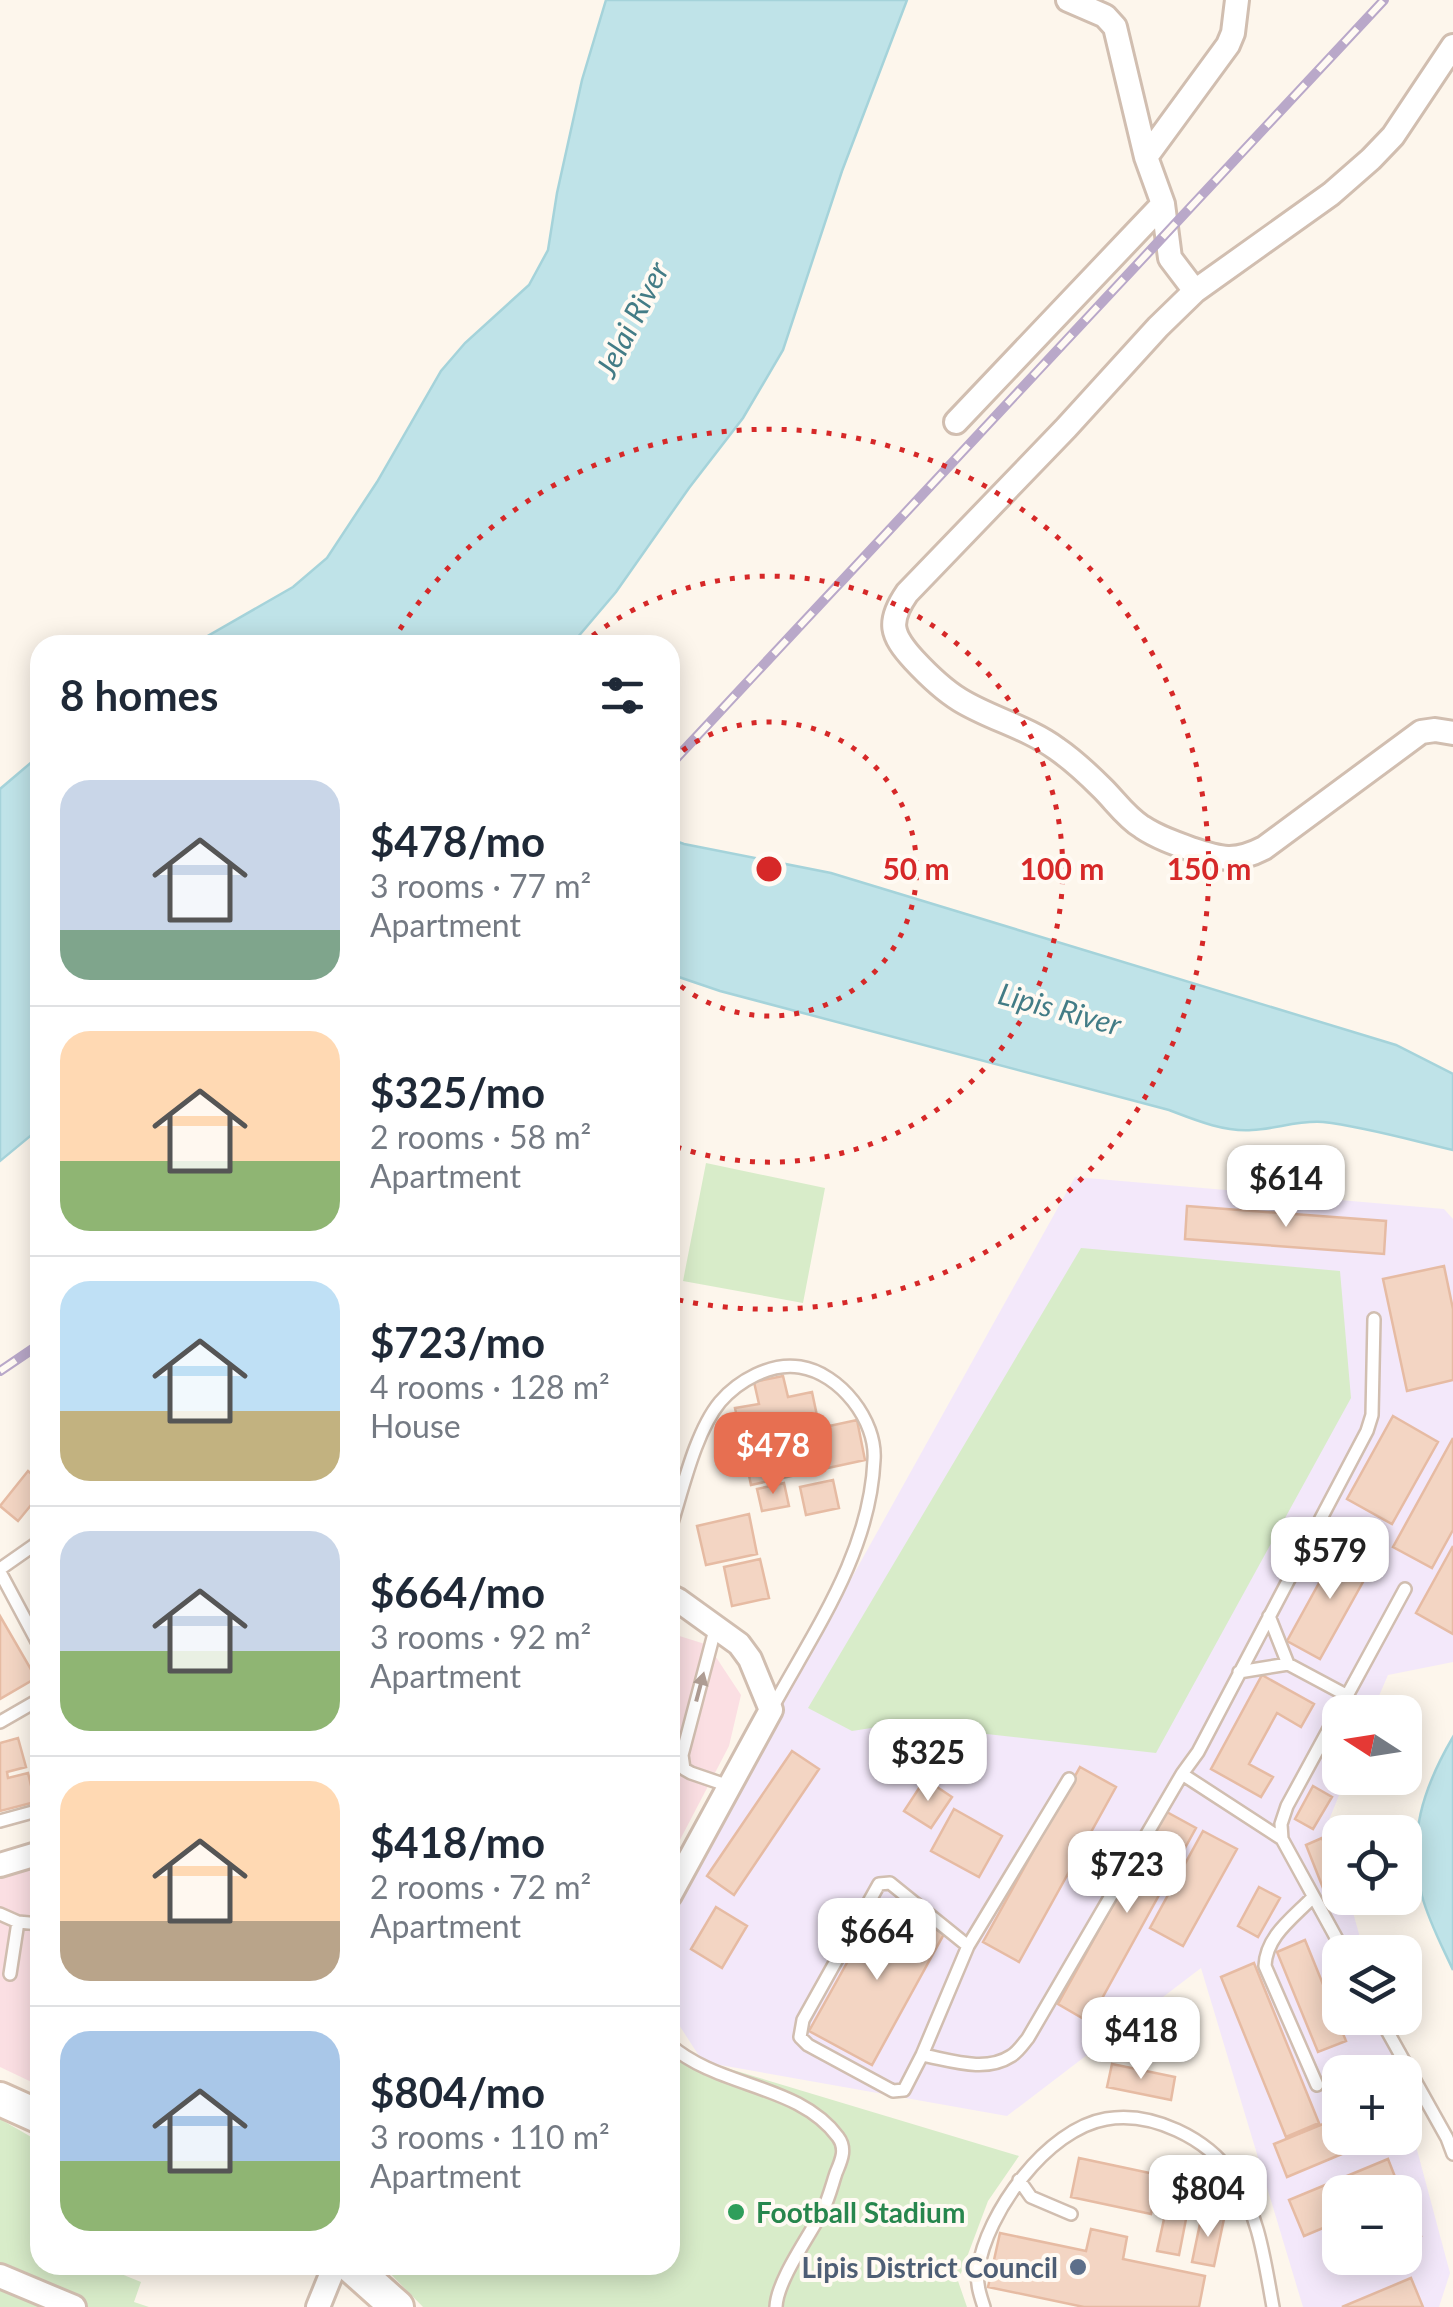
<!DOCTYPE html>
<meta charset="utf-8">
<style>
:root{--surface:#fff;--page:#f6f6f7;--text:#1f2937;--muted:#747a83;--line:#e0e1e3;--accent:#e76f51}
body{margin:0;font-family:Lato,sans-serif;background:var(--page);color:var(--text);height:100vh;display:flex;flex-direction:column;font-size:38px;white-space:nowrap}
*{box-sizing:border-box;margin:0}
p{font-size:32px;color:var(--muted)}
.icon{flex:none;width:55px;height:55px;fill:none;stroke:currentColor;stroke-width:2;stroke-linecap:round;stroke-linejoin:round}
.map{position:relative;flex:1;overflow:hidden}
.drawer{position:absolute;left:30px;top:635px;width:650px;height:1640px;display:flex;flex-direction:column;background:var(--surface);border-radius:30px;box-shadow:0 5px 25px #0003}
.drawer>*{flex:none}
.needle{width:65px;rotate:282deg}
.fabs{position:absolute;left:1322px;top:1695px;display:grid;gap:20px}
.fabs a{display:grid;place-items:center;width:100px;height:100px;border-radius:20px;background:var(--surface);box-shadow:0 5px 25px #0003;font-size:50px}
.price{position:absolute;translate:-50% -85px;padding:0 22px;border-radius:20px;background:#fff;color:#222;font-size:32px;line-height:65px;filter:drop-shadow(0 2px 5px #0008)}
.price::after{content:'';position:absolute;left:50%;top:60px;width:30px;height:22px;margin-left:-15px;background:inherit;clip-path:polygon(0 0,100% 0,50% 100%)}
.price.current{background:var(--accent);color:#fff}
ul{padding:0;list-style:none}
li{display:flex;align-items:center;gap:30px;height:250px;padding:0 30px}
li+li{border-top:2px solid var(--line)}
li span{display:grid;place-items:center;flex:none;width:280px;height:200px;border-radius:30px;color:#555}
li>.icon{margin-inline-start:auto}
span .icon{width:120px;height:120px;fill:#fffc;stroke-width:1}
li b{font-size:42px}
h2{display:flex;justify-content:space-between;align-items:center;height:120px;padding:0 30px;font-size:42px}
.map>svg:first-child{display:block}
</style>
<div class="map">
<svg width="1453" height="2307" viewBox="0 0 1453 2307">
<rect width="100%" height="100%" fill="#fdf6ec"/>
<path fill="#f3e8fa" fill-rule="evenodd" d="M1075,1177L1444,1209L1453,1219V1662L1388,1675L1372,1712H1340V1778H1346L1329,1820L1340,1862V1898H1349L1364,1952H1340V2018H1381L1396,2072H1340V2138H1405V2105L1450,2273L1439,2307H1303L1201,1968L1007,2116L703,2062L670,2011V1904ZM1340,2192H1405V2258H1340Z"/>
<path fill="#fbdfe3" d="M670,1633L708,1645L741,1695L729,1746L670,1859Z
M40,1863V2086L0,2067V1878Z"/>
<path fill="#d8ecc9" d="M706,1163L825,1188L803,1303L683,1281Z
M1081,1248L1340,1271L1351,1398L1156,1753L897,1724L852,1731L808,1708Z
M670,2051L1019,2156L988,2201L958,2281L967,2307H423L382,2265H670Z
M0,2119L40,2142V2230L36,2238L40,2240V2265H99L141,2282L134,2302L149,2307H0Z"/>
<path fill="#bfe3e8" stroke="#a5d3da" stroke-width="2.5" d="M606,0H907L842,171L783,350L743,418L689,488L616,592L571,645H192L293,587L327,558L377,482L441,371L465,343L529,285L548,250L557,193L582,80Z
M40,755V1128L0,1161V789Z
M670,839L684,844L831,873L1396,1045L1453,1074V1150C1410,1140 1366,1127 1323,1122C1298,1120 1276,1129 1252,1130C1224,1132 1195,1120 1169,1110L720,991L670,974Z
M1453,1737V1970C1442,1946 1429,1922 1422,1896C1407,1837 1423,1788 1453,1737Z"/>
<path fill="#f3d5c3" stroke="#e6bba3" stroke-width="2.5" d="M1187,1206L1386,1221L1384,1254L1185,1239Z
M1444,1266L1453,1309V1380L1407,1391L1383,1279Z
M783,1376L788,1397L812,1392L828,1468L751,1485L735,1408L759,1404L754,1382Z
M1393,1416L1438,1442L1392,1524L1347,1499Z
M857,1420L865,1460L828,1468L820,1428Z
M1453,1438V1530L1432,1568L1393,1547Z
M28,1471L40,1481V1494L18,1521L0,1506Z
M833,1480L839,1508L806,1515L800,1487Z
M784,1483L789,1506L762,1511L757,1489Z
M749,1514L757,1554L706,1565L697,1526Z
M1340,1545L1373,1564L1320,1659L1287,1641Z
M1453,1546V1634L1416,1613Z
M760,1559L769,1598L732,1606L724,1567Z
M0,1616L36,1678L0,1699Z
M1262,1675L1314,1704L1301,1727L1277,1713L1249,1764L1273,1777L1261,1797L1211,1769Z
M18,1738L26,1767L7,1772L8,1778L28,1773L35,1802L0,1811V1743Z
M792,1751L819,1769L734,1895L707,1876Z
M1080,1767L1116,1787L1019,1962L983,1942Z
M925,1779L952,1797L931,1828L904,1811Z
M1313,1786L1332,1797L1313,1829L1295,1819Z
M954,1809L1002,1836L979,1877L931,1851Z
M1165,1811L1196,1828L1089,2022L1058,2004Z
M1203,1831L1237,1849L1183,1946L1150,1928Z
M1322,1838L1339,1881L1323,1888L1306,1845Z
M1259,1887L1280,1898L1258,1937L1238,1926Z
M882,1900L944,1934L872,2065L809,2031Z
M716,1907L747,1926L722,1968L691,1949Z
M1305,1940L1346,2041L1318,2052L1277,1952Z
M1254,1963L1319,2123L1286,2137L1221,1977Z
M1112,2064L1175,2077L1171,2100L1107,2087Z
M1340,2117V2138H1380L1287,2177L1274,2144Z
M1079,2158L1159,2175L1151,2214L1071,2197Z
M1388,2159L1401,2192H1340V2221L1304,2236L1289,2200Z
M1173,2164L1213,2198L1201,2213L1161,2179Z
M1405,2202H1407L1421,2236L1405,2242Z
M1166,2210L1187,2214L1179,2255L1157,2251Z
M1202,2214L1224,2219L1214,2266L1192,2262Z
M1091,2229L1127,2237L1123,2259L1205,2276L1199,2307H1084L988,2287L1000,2233L1086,2251Z
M1411,2278L1423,2307H1342Z"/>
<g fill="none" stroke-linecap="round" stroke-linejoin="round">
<defs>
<path id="lane" d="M670,1529C682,1492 695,1432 720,1402C738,1381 771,1362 800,1367C840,1373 877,1421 874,1460C870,1553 814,1631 771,1710
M0,1569L40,1541
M0,1572L40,1647
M1269,1616L1288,1664
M716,1626L682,1755L684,1769L691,1773L729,1786
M1239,1672L1288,1664L1346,1695
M0,1722L40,1699
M0,1821L40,1810
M1282,1839L1182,1774L1198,1752L1367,1431L1372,1415L1374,1319
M890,1883L968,1946L922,2055L904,2090L893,2091L808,2045L800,2037L803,2020L879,1884Z
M1313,1897C1293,1918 1266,1936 1265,1966L1317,2085
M0,1914L18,1922L40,1924
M968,1946L1069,1779
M1344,1952L1282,1839L1281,1824L1287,1806L1405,1589
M10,1974L18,1922
M1380,2018L1447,2138L1453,2154
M670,2045C719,2088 799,2084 838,2137C847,2149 841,2161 836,2173C832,2185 829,2198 823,2210C810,2235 777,2280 776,2307
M922,2055C950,2060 985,2073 1011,2056C1018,2052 1023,2044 1028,2038L1182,1774
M1019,2180L1031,2197L1071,2214
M984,2307C980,2295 976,2283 978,2270C986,2213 1047,2129 1106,2119C1152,2111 1207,2138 1233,2176C1259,2213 1265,2264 1273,2307"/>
<path id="street" d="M1068,0L1105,16L1115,27L1146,157L1163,204L1170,258L1195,291
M1453,46L1393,136L1371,159L1331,194L1195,291L1158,327L1066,428L907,593C887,622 891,635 914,660C928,675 942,689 960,700C991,719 1027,727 1057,749C1073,760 1089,775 1103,789C1116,802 1126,817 1142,827C1157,837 1174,843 1191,849C1221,859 1235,863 1264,848L1421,732L1435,730L1453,733
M1146,157L1228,45L1233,33L1237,0
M956,422L1163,204
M670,1596L678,1600L739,1644L750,1659L771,1710L670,1895
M0,1865L40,1853
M0,2276L74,2307
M318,2307L335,2265"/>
<path id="secondary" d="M0,2099L40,2117
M350,2265L397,2307"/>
</defs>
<use href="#lane" stroke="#d1beb0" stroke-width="16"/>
<use href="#street" stroke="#d1beb0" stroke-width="28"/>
<use href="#secondary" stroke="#d6c0b0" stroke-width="38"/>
<use href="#lane" stroke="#fff" stroke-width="11"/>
<use href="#street" stroke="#fff" stroke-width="22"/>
<use href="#secondary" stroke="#fff" stroke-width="32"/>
<defs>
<path id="rail" d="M670,765L1384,0
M0,1371L40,1344"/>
</defs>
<use href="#rail" stroke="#b9a8c9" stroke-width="10"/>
<use href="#rail" stroke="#fffaf3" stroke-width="6" stroke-dasharray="19" stroke-linecap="butt"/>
</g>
<defs><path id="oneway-solid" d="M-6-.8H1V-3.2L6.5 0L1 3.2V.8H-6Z" transform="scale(2.5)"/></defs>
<use fill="#af9d94" href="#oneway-solid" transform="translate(700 1687) rotate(-75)"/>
<g fill="none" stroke="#d62828" stroke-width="5" stroke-dasharray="5 10">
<path d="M671 760A147 147 0 1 1 671 978"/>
<path d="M581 645A293 293 0 1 1 671 1145"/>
<path d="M392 642A440 440 0 1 1 670 1298"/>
</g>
<circle fill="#2e9e5b" stroke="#fffaf3" stroke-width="4" cx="736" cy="2212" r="10"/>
<circle fill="#5c6f8a" stroke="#fffaf3" stroke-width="4" cx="1078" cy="2267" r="10"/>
<g text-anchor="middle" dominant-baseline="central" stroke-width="8" stroke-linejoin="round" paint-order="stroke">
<g font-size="28" font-weight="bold" fill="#27864d" stroke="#fffaf3" text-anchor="start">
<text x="756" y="2212">Football Stadium</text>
</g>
<g font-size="28" font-weight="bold" fill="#4e5e75" stroke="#fffaf3" text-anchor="end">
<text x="1058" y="2267">Lipis District Council</text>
</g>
<g font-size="30" font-style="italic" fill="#437c86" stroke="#fffaf3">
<text transform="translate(631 319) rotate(-63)">Jelai River</text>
<text transform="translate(1060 1008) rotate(15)">Lipis River</text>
</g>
</g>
<circle cx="769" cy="869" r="15" fill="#d62828" stroke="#fffaf3" stroke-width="5"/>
<g font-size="30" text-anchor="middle" font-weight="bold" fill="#d62828" stroke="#fffaf3" stroke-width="8" stroke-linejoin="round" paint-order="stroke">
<text x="916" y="880">50 m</text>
<text x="1062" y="880">100 m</text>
<text x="1209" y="880">150 m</text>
</g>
</svg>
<div class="fabs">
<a><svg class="needle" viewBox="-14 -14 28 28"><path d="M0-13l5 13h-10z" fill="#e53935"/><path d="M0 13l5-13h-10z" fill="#747a83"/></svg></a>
<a><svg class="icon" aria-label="locate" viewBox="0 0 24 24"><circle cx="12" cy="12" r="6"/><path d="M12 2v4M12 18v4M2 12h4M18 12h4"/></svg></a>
<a><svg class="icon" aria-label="layers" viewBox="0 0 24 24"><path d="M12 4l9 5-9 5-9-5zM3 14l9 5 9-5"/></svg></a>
<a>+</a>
<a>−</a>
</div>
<b class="price" style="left:1286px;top:1230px">$614</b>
<b class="price current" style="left:773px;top:1497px">$478</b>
<b class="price" style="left:1330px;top:1602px">$579</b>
<b class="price" style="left:928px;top:1804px">$325</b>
<b class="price" style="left:1127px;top:1916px">$723</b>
<b class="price" style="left:877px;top:1983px">$664</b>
<b class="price" style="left:1141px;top:2082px">$418</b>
<b class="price" style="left:1208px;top:2240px">$804</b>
<section class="drawer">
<h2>8 homes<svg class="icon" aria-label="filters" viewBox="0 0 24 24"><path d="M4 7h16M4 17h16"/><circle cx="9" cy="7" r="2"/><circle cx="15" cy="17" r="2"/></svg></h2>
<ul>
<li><span style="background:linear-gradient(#c9d6e8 75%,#7fa58c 0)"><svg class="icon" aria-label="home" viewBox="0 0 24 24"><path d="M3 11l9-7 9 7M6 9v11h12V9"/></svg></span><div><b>$478/mo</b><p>3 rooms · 77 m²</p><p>Apartment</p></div></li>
<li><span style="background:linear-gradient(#ffd9b3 65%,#8fb573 0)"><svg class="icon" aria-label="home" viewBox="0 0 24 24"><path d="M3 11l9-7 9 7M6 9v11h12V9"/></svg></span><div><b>$325/mo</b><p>2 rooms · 58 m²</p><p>Apartment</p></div></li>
<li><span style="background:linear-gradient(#bfe0f5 65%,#c2b280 0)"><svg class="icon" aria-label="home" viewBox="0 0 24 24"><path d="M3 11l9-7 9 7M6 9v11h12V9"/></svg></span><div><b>$723/mo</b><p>4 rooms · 128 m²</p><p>House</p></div></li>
<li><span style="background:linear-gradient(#c9d6e8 60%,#8fb573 0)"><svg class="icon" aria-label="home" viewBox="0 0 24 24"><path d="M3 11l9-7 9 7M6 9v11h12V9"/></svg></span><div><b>$664/mo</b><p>3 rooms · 92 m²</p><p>Apartment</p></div></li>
<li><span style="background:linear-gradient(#ffd9b3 70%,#b9a48a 0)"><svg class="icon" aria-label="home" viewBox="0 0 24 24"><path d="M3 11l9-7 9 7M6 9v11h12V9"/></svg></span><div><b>$418/mo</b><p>2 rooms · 72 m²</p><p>Apartment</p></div></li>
<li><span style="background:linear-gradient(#a9c7e8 65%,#8fb573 0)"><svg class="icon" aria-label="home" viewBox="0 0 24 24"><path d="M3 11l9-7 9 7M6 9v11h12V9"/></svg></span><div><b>$804/mo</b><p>3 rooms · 110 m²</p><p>Apartment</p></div></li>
</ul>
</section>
</div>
